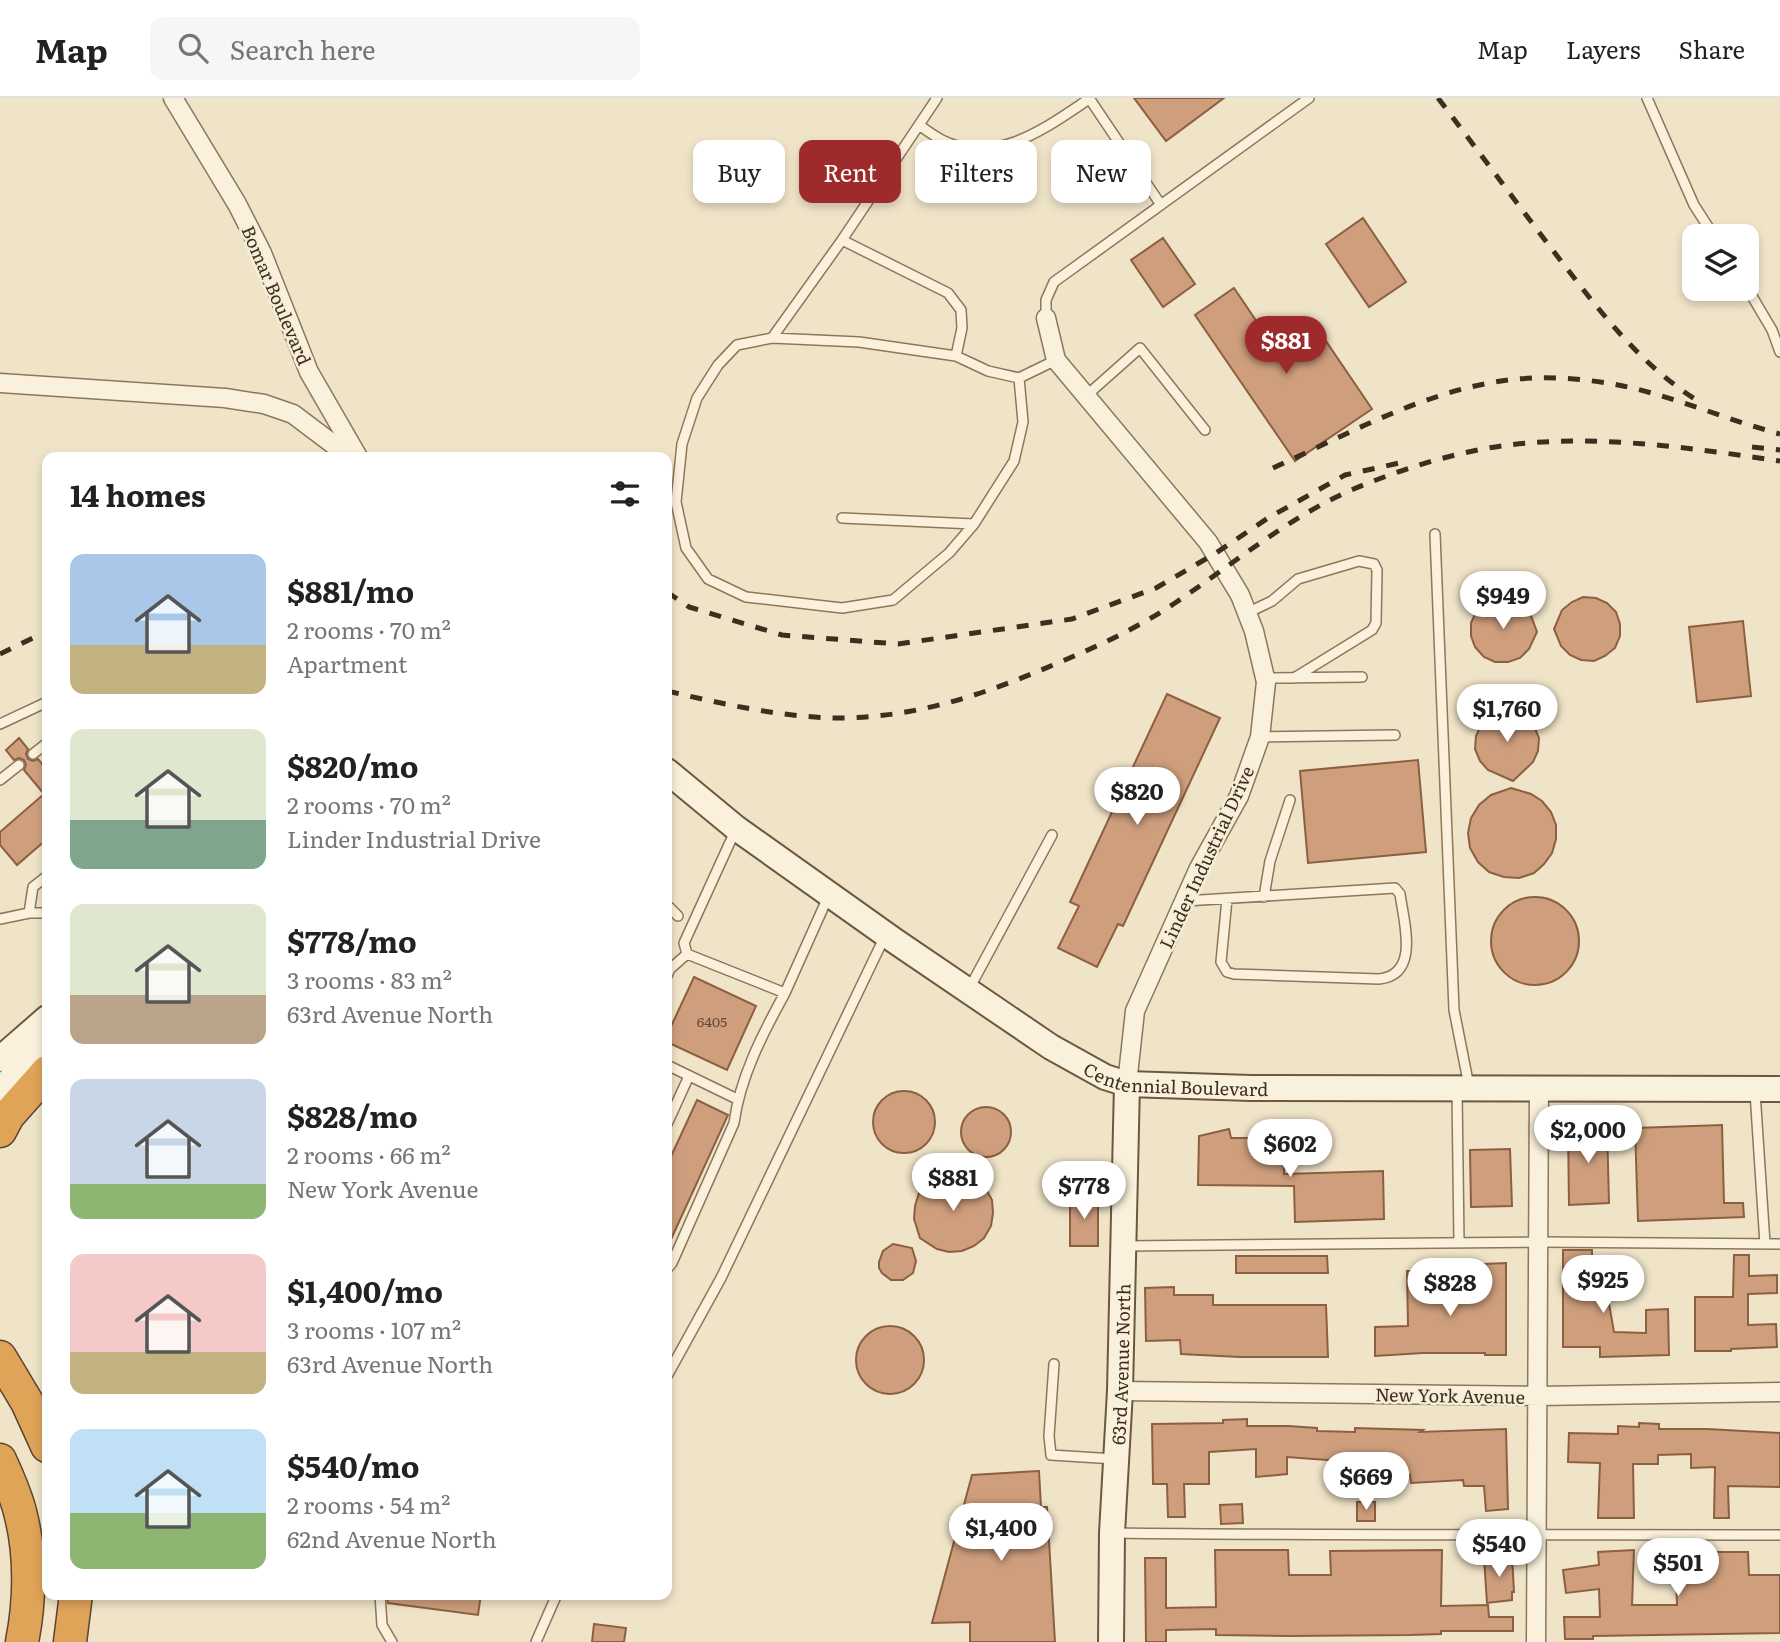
<!DOCTYPE html>
<meta charset="utf-8">
<style>
:root{--surface:#fff;--page:#f6f6f6;--text:#222;--muted:#767676;--line:#e0e0e0;--accent:#9e2a2b}
body{margin:0;font-family:Literata,serif;background:var(--page);color:var(--text);height:100vh;display:flex;flex-direction:column;font-size:26px;white-space:nowrap}
*{box-sizing:border-box;margin:0}
p{font-size:23px;color:var(--muted)}
.icon{flex:none;width:38px;height:38px;fill:none;stroke:currentColor;stroke-width:2;stroke-linecap:round;stroke-linejoin:round}
.map{position:relative;flex:1;overflow:hidden}
.side{position:absolute;left:42px;top:354px;width:630px;height:1148px;display:flex;flex-direction:column;background:var(--surface);border-radius:14px;box-shadow:0 4px 10px #0003}
.side>*{flex:none}
.banner{position:absolute;left:693px;top:42px;width:665px;height:63px;display:flex;gap:14px}
.controls{position:absolute;left:1682px;top:126px;display:grid;gap:14px}
.controls a{display:grid;place-items:center;width:77px;height:77px;border-radius:14px;background:var(--surface);box-shadow:0 4px 10px #0003;font-size:35px}
.price{position:absolute;translate:-50% -60px;padding:0 16px;border-radius:24px;background:#fff;color:#222;font-size:23px;line-height:46px;filter:drop-shadow(0 2px 4px #0008)}
.price::after{content:'';position:absolute;left:50%;top:42px;width:21px;height:16px;margin-left:-10px;background:inherit;clip-path:polygon(0 0,100% 0,50% 100%)}
.price.selected{background:var(--accent);color:#fff}
ul{padding:0;list-style:none}
li{display:flex;align-items:center;gap:21px;height:175px;padding:0 28px}
li span{display:grid;place-items:center;flex:none;width:196px;height:140px;border-radius:14px;color:#555}
li>.icon{margin-inline-start:auto}
span .icon{width:84px;height:84px;fill:#fffc;stroke-width:1}
li b{font-size:30px}
h2{display:flex;justify-content:space-between;align-items:center;height:84px;padding:0 28px;font-size:30px}
.chip{padding:0 24px;border-radius:14px;background:var(--surface);box-shadow:0 4px 10px #0003;font-size:24px;line-height:63px}
.chip.selected{background:var(--accent);color:#fff}
header{display:flex;align-items:center;gap:42px;box-sizing:border-box;height:98px;padding:0 35px;background:var(--surface);border-bottom:2px solid var(--line)}
header strong{font-size:33px}
nav{display:flex;gap:38px;margin-inline-start:auto;font-size:24px}
.search{width:490px;height:63px;background:var(--page);display:flex;align-items:center;gap:18px;box-sizing:border-box;padding:0 24px;border-radius:14px;color:var(--muted);font-size:26px}
.map>svg:first-child{display:block}
</style>
<header>
<strong>Map</strong>
<div class="search"><svg class="icon" aria-label="search" viewBox="0 0 24 24"><circle cx="10" cy="10" r="6"/><path d="M15 15l6 6"/></svg>Search here</div>
<nav><a>Map</a><a>Layers</a><a>Share</a></nav>
</header>
<div class="map">
<svg width="1780" height="1544" viewBox="0 0 1780 1544">
<rect width="100%" height="100%" fill="#f0e4c8"/>
<path fill="#cf9f7d" stroke="#8d5f41" stroke-width="2" d="M1134,0H1224L1166,43Z
M1363,120L1406,184L1369,209L1326,146Z
M1163,140L1195,186L1163,209L1131,162Z
M1234,190L1272,246L1281,239L1286,246L1315,227L1372,311L1295,363L1195,217Z
M1583,499L1596,500L1607,505L1616,514L1620,526V538L1615,550L1605,558L1594,563L1581,562L1570,557L1561,548L1554,531L1562,512L1572,504Z
M1497,501H1510L1521,506L1530,515L1537,534L1529,551L1520,560L1508,564H1495L1484,559L1475,549L1471,538V525L1476,514L1486,505Z
M1743,523L1751,598L1697,604L1689,529Z
M1167,596L1220,620L1123,828L1118,826L1097,869L1058,850L1079,808L1070,804Z
M1502,614H1514L1526,619L1534,628L1539,640L1538,653L1533,664L1513,683L1488,672L1480,663L1475,651L1476,638L1481,627L1490,618Z
M19,640L28,651L26,656L28,661L33,663L38,661L47,672V741L17,767L0,747V734L44,696L24,672L26,667L24,662L19,660L14,662L6,652Z
M1418,662L1426,754L1308,765L1300,673Z
M1511,690L1531,696L1542,703L1551,714L1556,727V741L1552,755L1544,766L1534,775L1519,780L1504,779L1489,774L1478,764L1470,750L1468,735L1471,720L1479,707L1491,697Z
M1491 843a44 44 0 1 1 88 0a44 44 0 1 1-88 0Z
M694,879L756,908L727,972L667,944V937Z
M873 1024a31 31 0 1 1 62 0a31 31 0 1 1-62 0Z
M697,1002L728,1017L667,1150V1067Z
M961 1034a25 25 0 1 1 50 0a25 25 0 1 1-50 0Z
M1722,1027L1724,1105H1743L1744,1119L1638,1123L1635,1030Z
M1607,1028L1609,1105L1569,1107L1568,1029Z
M1229,1031L1231,1040H1285L1284,1076L1383,1073L1384,1121L1295,1124L1294,1088L1198,1087L1199,1038Z
M1510,1051L1512,1108L1471,1109L1470,1052Z
M951,1075L971,1077L986,1091L992,1102L993,1115L991,1128L984,1140L974,1148L962,1153L949,1154L937,1151L920,1140L914,1121L915,1108L919,1095L927,1085L938,1078Z
M1098,1097V1148H1070V1098Z
M893,1146L912,1150L916,1163L913,1175L903,1182H891L882,1175L879,1170V1164L883,1153Z
M1563,1152H1592V1172H1598L1599,1201L1608,1200L1614,1234L1646,1235V1212L1668,1211L1669,1257L1600,1259V1249H1563Z
M1734,1157H1749V1178L1777,1177V1195L1748,1196V1227L1776,1226L1777,1249L1731,1251V1253H1695V1199H1733Z
M1236,1158H1327L1328,1175H1236Z
M1506,1165V1257H1485V1255H1423L1375,1258V1229L1408,1228L1407,1173H1440V1196L1485,1195L1484,1166Z
M1174,1189V1197H1213V1207H1326L1328,1259H1240L1181,1256L1180,1242L1146,1243L1145,1190Z
M856 1262a34 34 0 1 1 68 0a34 34 0 1 1-68 0Z
M1247,1321V1328H1288L1317,1330V1333L1355,1334V1330L1423,1332L1420,1334L1506,1331L1508,1411L1486,1413L1484,1388H1464L1463,1382L1411,1385L1410,1377H1354V1364L1287,1359V1376L1256,1379V1351L1209,1354V1386H1184L1185,1419H1168L1167,1386H1153L1152,1326L1223,1325V1322Z
M1639,1325L1659,1326V1331H1707L1780,1335V1389L1728,1388L1729,1420H1714L1715,1369L1691,1370V1356L1658,1357V1366H1633L1634,1420H1598L1600,1365L1568,1364L1569,1335L1618,1336V1328L1639,1329Z
M1039,1373L1041,1409H1047L1055,1544H970V1524L932,1525L972,1377Z
M1357,1404H1375V1423H1357Z
M1242,1406L1243,1425L1221,1426L1220,1407Z
M1215,1452H1288L1289,1477H1331L1330,1453L1442,1452L1441,1508L1488,1507L1489,1519H1513V1533H1441V1536L1410,1537L1288,1538L1216,1537V1531L1166,1532V1544H1146L1145,1460H1166V1510L1216,1509Z
M1634,1452L1632,1507H1677L1675,1454H1748L1749,1477H1780V1535L1593,1538V1541H1565L1564,1519H1600L1599,1491L1566,1495L1563,1472L1599,1467L1598,1454Z
M1512,1458L1514,1494H1512V1502L1487,1505L1484,1460Z
M387,1496H481L478,1517L388,1505Z
M594,1526L626,1530L624,1544H592Z"/>
<g fill="none" stroke-linecap="round" stroke-linejoin="round">
<defs>
<path id="lane" d="M1089,0L1161,107
M1647,0L1694,107L1714,138
M919,27C926,32 934,38 942,42C995,69 1047,29 1089,1
M842,142L948,195L961,212L962,230L956,258
M1746,188L1772,232L1780,254
M1046,220V202L1054,184L1309,0
M772,240L842,142L937,0
M1019,280L1023,324L1014,363L974,426L949,455L893,502L842,510L746,499L708,481L686,450L676,404L682,346L697,300L718,267L737,247L772,240L859,244L956,258L988,273L1019,280L1056,262
M1086,298L1140,250L1205,332
M842,420L974,426
M1435,436L1454,912L1469,988
M1247,515L1272,503L1298,481L1359,463L1374,466L1377,472L1376,525L1372,532L1294,580
M1265,580L1362,579
M0,626L47,604
M1260,639L1395,637
M33,656L47,645
M0,682L19,667
M736,731L684,845L687,856L785,895L828,799
M1264,799L1270,763L1290,702
M1185,803L1395,790L1400,796C1404,825 1420,877 1379,881L1234,876L1227,874L1221,864L1227,801
M667,807L678,818
M29,815L33,789L47,778
M0,821L29,815H47
M667,878L670,871L687,856
M969,891L1052,737
M667,967L737,1001
M1457,993L1459,1145
M1755,994L1765,1146
M667,1026L689,978
M1125,1148L1540,1144L1780,1146
M667,1171L672,1165L734,1025C740,979 763,935 785,895
M1054,1266L1049,1338L1051,1357L1115,1361
M667,1278L721,1180L885,838
M1113,1435C1336,1438 1558,1436 1780,1437
M380,1496L382,1527L392,1544
M536,1544L557,1496"/>
<path id="street" d="M173,0L237,106L262,155L309,274L358,359
M1046,220L1056,262L1208,444L1240,497L1254,533L1266,584L1260,639L1239,698L1199,770L1135,913L1127,986
M0,285L225,300L264,306L293,316L350,359
M1120,1293L1538,1298L1780,1294
M1536,1544L1539,989"/>
<g id="secondary">
<path id="s1" d="M667,673L736,730L895,843L1051,949L1105,979L1127,986L1251,990L1780,991"/>
<path d="M0,961L47,920"/>
<path d="M0,992L47,943"/>
<path id="s2" d="M1111,1544L1112,1435L1120,1293L1127,986"/>
</g>
<path id="highway" d="M0,1033L8,1018L47,974
M0,1259L27,1304L47,1348
M0,1362C8,1380 17,1399 21,1418C31,1458 30,1504 22,1544
M70,1544L76,1496"/>
</defs>
<use href="#lane" stroke="#8d765c" stroke-width="12"/>
<use href="#street" stroke="#8d765c" stroke-width="21"/>
<use href="#secondary" stroke="#6f573f" stroke-width="28"/>
<use href="#highway" stroke="#5b4430" stroke-width="35"/>
<use href="#lane" stroke="#faf1dc" stroke-width="9"/>
<use href="#street" stroke="#faf1dc" stroke-width="18"/>
<use href="#secondary" stroke="#faf1dc" stroke-width="24"/>
<use href="#highway" stroke="#e0a458" stroke-width="32"/>
<path stroke="#3d2e20" stroke-width="5" stroke-dasharray="12 12" stroke-linecap="butt" d="M1438,0C1476,50 1513,100 1551,150C1596,208 1639,268 1703,306
M1752,349L1780,352
M1273,370C1346,337 1421,295 1501,283C1540,277 1584,280 1623,288C1676,299 1727,322 1780,336
M667,494L689,509L782,537L898,546L1072,521L1156,490L1216,455L1268,420L1345,377L1408,363
M0,556L47,533
M667,593C724,606 783,620 842,620C918,619 985,596 1053,567C1096,549 1136,531 1175,505C1239,462 1298,411 1371,384C1414,367 1462,353 1508,347C1598,336 1691,350 1780,363"/>
</g>
<g text-anchor="middle" dominant-baseline="central" stroke-width="5" stroke-linejoin="round" paint-order="stroke">
<g font-size="14" fill="#624a37">
<text x="712" y="923">6405</text>
</g>
<g font-size="18" fill="#3d2e20" stroke="#f7eed8">
<text transform="translate(277 197) rotate(67)">Bomar Boulevard</text>
<text transform="translate(1206 759) rotate(-65)">Linder Industrial Drive</text>
<text stroke="none"><textPath href="#s1" startOffset="606">Centennial Boulevard</textPath></text>
<text stroke="none"><textPath href="#s2" startOffset="278">63rd Avenue North</textPath></text>
<text transform="translate(1450 1297) rotate(1)">New York Avenue</text>
</g>
</g>
</svg>
<div class="controls">
<a><svg class="icon" aria-label="layers" viewBox="0 0 24 24"><path d="M12 4l9 5-9 5-9-5zM3 14l9 5 9-5"/></svg></a>
</div>
<b class="price selected" style="left:1286px;top:278px">$881</b>
<b class="price" style="left:1503px;top:533px">$949</b>
<b class="price" style="left:1507px;top:646px">$1,760</b>
<b class="price" style="left:1137px;top:729px">$820</b>
<b class="price" style="left:1588px;top:1067px">$2,000</b>
<b class="price" style="left:1290px;top:1081px">$602</b>
<b class="price" style="left:953px;top:1115px">$881</b>
<b class="price" style="left:1084px;top:1123px">$778</b>
<b class="price" style="left:1603px;top:1217px">$925</b>
<b class="price" style="left:1450px;top:1220px">$828</b>
<b class="price" style="left:1366px;top:1414px">$669</b>
<b class="price" style="left:1001px;top:1465px">$1,400</b>
<b class="price" style="left:1499px;top:1481px">$540</b>
<b class="price" style="left:1678px;top:1500px">$501</b>
<div class="banner">
<a class="chip">Buy</a>
<a class="chip selected">Rent</a>
<a class="chip">Filters</a>
<a class="chip">New</a>
</div>
<section class="side">
<h2>14 homes<svg class="icon" aria-label="filters" viewBox="0 0 24 24"><path d="M4 7h16M4 17h16"/><circle cx="9" cy="7" r="2"/><circle cx="15" cy="17" r="2"/></svg></h2>
<ul>
<li><span style="background:linear-gradient(#a9c7e8 65%,#c2b280 0)"><svg class="icon" aria-label="home" viewBox="0 0 24 24"><path d="M3 11l9-7 9 7M6 9v11h12V9"/></svg></span><div><b>$881/mo</b><p>2 rooms · 70 m²</p><p>Apartment</p></div></li>
<li><span style="background:linear-gradient(#dfe7d0 65%,#7fa58c 0)"><svg class="icon" aria-label="home" viewBox="0 0 24 24"><path d="M3 11l9-7 9 7M6 9v11h12V9"/></svg></span><div><b>$820/mo</b><p>2 rooms · 70 m²</p><p>Linder Industrial Drive</p></div></li>
<li><span style="background:linear-gradient(#dfe7d0 65%,#b9a48a 0)"><svg class="icon" aria-label="home" viewBox="0 0 24 24"><path d="M3 11l9-7 9 7M6 9v11h12V9"/></svg></span><div><b>$778/mo</b><p>3 rooms · 83 m²</p><p>63rd Avenue North</p></div></li>
<li><span style="background:linear-gradient(#c9d6e8 75%,#8fb573 0)"><svg class="icon" aria-label="home" viewBox="0 0 24 24"><path d="M3 11l9-7 9 7M6 9v11h12V9"/></svg></span><div><b>$828/mo</b><p>2 rooms · 66 m²</p><p>New York Avenue</p></div></li>
<li><span style="background:linear-gradient(#f6c9c9 70%,#c2b280 0)"><svg class="icon" aria-label="home" viewBox="0 0 24 24"><path d="M3 11l9-7 9 7M6 9v11h12V9"/></svg></span><div><b>$1,400/mo</b><p>3 rooms · 107 m²</p><p>63rd Avenue North</p></div></li>
<li><span style="background:linear-gradient(#bfe0f5 60%,#8fb573 0)"><svg class="icon" aria-label="home" viewBox="0 0 24 24"><path d="M3 11l9-7 9 7M6 9v11h12V9"/></svg></span><div><b>$540/mo</b><p>2 rooms · 54 m²</p><p>62nd Avenue North</p></div></li>
</ul>
</section>
</div>
